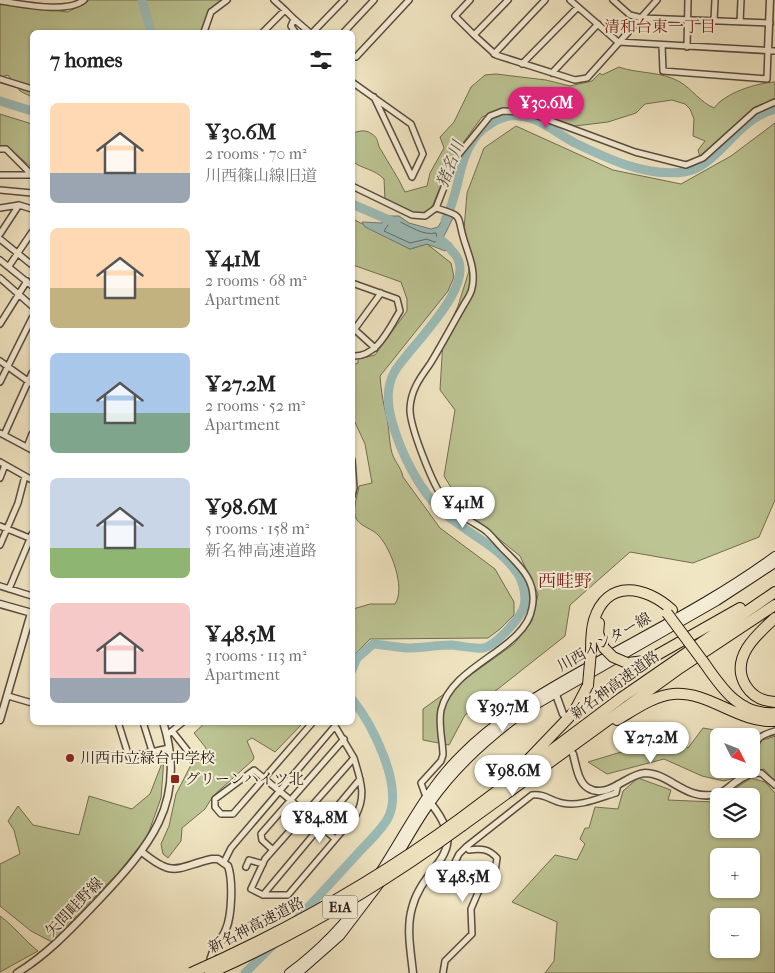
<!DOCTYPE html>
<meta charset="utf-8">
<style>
:root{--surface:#fff;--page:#f2f2f2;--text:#222;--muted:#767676;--accent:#db2777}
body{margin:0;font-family:"IM FELL French Canon","Noto Serif JP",serif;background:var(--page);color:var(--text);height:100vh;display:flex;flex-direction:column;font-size:19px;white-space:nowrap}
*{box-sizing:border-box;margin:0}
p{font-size:16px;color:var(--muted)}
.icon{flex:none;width:28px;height:28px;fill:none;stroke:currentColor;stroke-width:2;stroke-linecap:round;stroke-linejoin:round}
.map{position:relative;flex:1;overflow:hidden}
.panel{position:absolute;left:30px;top:30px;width:325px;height:695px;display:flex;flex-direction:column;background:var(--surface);border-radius:8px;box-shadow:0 1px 4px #0004}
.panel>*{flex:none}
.needle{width:32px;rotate:132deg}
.buttons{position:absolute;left:710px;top:728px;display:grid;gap:10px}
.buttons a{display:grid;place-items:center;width:50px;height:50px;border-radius:8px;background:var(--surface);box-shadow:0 1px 4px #0004;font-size:25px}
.price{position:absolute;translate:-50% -42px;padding:0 11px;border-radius:18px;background:#fff;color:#222;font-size:16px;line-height:32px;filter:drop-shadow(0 1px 2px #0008)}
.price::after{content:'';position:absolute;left:50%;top:30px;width:15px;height:11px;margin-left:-8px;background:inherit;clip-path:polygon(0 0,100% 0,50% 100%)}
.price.on{background:var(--accent);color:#fff}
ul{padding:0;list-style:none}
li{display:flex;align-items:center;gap:15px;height:125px;padding:0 20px}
li span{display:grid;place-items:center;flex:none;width:140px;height:100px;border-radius:8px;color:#555}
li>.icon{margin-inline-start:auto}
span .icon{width:60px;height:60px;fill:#fffc;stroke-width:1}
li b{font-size:21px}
h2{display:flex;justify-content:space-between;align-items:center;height:60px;padding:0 20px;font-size:21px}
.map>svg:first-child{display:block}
</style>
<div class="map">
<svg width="775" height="973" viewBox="0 0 775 973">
<rect width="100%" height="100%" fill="#f1e6c3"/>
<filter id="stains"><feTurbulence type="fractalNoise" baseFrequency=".004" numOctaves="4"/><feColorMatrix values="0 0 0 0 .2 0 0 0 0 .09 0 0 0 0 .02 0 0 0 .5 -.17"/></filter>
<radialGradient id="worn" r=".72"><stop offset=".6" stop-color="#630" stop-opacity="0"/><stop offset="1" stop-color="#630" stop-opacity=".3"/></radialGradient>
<path fill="#bcc493" stroke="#726e52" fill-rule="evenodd" d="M89,0H221L210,9L202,32H32V97L20,91L8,75L0,77V4L68,12Z
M619,67C638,74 662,71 680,82C692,89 700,102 714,108C725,93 756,83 775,82V99L755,107L700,157L698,150L705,141L693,136L694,119L690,109L685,104L672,100L645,104L636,113L608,122L575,126L526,110H499L482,117L452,158L432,207L425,213L411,212L385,200L384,179C374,169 363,169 353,162V133C360,131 365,129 372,134C379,138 377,145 381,150C389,164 398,177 405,192L427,186L430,173L444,148L440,137L454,122L471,87L485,75L496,74L546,80L570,86L592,81L600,73L602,75Z
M0,114L32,124V168L7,146H0Z
M775,123V500L759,537L693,563L630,552L570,605L565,636L465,715L449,745L423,740V709L514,644L532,621L538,594L520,556L466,512L444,476L455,410L440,390L443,339L458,306L469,271L464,229L467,193L484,148L516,126L613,170L681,184L731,156Z
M353,219L410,249L427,244L451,263L454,277L448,291L380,376C381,391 383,403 387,418C389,428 389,439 391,449C393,461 401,466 403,477L440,528L495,569L514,602V615L500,629L488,638L370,639L353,656V609L370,604H395C406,588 391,549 379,536C373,529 362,527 357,520C351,512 358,495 359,486L372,483L365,444L353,418V365L358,363V359L375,355L407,311V299L401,282L353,265Z
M205,723H303L275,752L252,738L247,741L254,757L253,760L213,796L205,809L182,828L181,841L168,858L163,854L161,844L169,826L176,794L191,765L206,748L194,733Z
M659,725L688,748L703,728L749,736H719V769H751V737L767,739L775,736V782L764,769L724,781L702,776L664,759L607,774L588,762L641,746Z
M164,758L161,798L147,837L118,873L52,942L31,931L0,906V864L20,854L14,830L8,821L18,806L33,825L79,835L89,796L132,809L150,794Z
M638,778L671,790L668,800L715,802L719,800V829H751V796H724L751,778L765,782L775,793V973H545L554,961L557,922L512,902L555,855L577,860L585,844L580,839L585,828H589L595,807L618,809L623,791ZM719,856H751V889H719ZM719,916H751V949H719Z
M0,916C15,927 24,940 38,951L0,972Z"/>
<path fill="#9cbebb" stroke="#6e7c77" d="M446,214L454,216L443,238L452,244L445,251L427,244L410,249L365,227L362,222L382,223L385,216H399L409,223L431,229L438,227Z"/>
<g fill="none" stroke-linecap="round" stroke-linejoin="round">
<path stroke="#626b66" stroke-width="1" d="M398,221C410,226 423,236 436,233L438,241L434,242L427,239L410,243L384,231L390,222Z"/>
<path stroke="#9cbebb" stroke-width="9" d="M142,0L151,32
M0,101L32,111
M352,204L396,223
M445,220C460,194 457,159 477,135C485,126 498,118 509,116C535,113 554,132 575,143C608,159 646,177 684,172C717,168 736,119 775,109
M352,670L357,658L373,644C384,645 396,647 407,648C422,648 437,645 452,645C462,646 473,649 483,648C495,646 521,618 524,606C527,594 522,578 515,570C498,547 472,535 450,518C421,496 400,452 391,418C387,402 386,386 395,371C410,346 481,283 454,253C449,248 447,243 440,240
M297,919C318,897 339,874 360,851C369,841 383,829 389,816C403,784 372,724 352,699
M245,973L273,945"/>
<defs>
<path id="minor" d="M470,0L455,16L474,35L508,0
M570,0L618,42L775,51
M613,0L630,15L642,18L770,23
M0,1C22,4 67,14 84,0
M285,10L294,19L291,26L295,32
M294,19L309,32
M714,21L715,0
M740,22L741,0
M204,32L211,12L227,0
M263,32L285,10L274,0
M313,32L344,0
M344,32L374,0
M474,35L496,55L575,80L587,78L657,0
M662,45L663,71L767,79L768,50
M687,47L688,0
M494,54L545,0
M352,56L356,57L409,0
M522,64L578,7
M552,73L598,24
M0,79L32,89
M352,82L411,124L423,154L412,177L374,97
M0,149H6L32,175
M0,175H32
M352,186L412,215L425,216L436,208L455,159L490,116L503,111L527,112L635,152L686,165L703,158L755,111L775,102
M0,190L32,193
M0,208L19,205L32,209
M0,234L19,205
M0,239L32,265
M0,260L32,286
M9,266L32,232
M0,278L32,306
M352,283L397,299L400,311C389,328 377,358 352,356
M0,324L27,281
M353,328L375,348
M354,330L381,293
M0,361L32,384
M0,382L32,318
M0,433L32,450
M4,435L32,373
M27,447L32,434
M352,460L354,488L352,496
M0,462L32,480
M0,478L5,465
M0,526L32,539
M0,545L18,503L25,476
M0,586L32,596
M9,589L32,534
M8,696L32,703
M118,722L129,757L169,748
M143,722L152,751
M313,722L233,814H221L215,807V799L254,770C281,792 309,815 335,839
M172,731L187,750
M167,735L183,722
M354,758C360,779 367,795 356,815L288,895H263L251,889L265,859Z
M751,766C758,746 749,738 775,731
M739,780L751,774L761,773L775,785
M739,780V775L749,769
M426,797L421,783L441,761L443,755C443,742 438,724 441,710C452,664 525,650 532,608C538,581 519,565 502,548C496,542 492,536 486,531C472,521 455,514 444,499C433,486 409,425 410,408C411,390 420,378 430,364C441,346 451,327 462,308C465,302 471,295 472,288C476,271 469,256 464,240C456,214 465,217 436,208
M273,850L262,840L261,834L344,739
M224,862L231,848L335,726L354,758
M246,867L249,860L263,864
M433,872L440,876L449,874L459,854L466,847L532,795C544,793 551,801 562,803C580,807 599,798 616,793L618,784
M263,895L360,779
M443,973L445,961L472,934L471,909L480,888L490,880L495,872L497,858C489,849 481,848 469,850L466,847"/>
<path id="tertiary" d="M768,50L770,0
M0,604L32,613
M554,689L563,714
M0,720L31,613
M573,754C576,765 578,782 588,788C608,800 626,774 645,773C670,773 686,802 717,794C725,793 731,784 739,780
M142,852C175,879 176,867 212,859H218L228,866C233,880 232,915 226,929C222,940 209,952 210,965
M17,973C48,954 72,928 96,903C148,848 189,803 163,722
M413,973C411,952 406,929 412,908C424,861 475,855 428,800"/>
<path id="secondary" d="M393,864C405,843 417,821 431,802C457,765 489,737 525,711L717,601L775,563
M380,872C406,832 427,788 462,754C500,716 546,690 593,664C654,630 718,598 775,556
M289,973C320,950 347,922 369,890
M298,973L340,936L381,882"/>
<path id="motorway" d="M775,618C756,635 729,659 746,686C753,697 762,701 775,702
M599,623L598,633L604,648
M591,651C591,641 591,630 594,620C607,578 646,586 672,610
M627,663L645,661L657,655L740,608
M705,664C722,689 741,716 775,713
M617,720C634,710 653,696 673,694C710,691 737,723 775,721
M528,760L574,712L588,685
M461,818L621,698L775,592
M462,826L680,668L775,605"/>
</defs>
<use href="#minor" stroke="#5a4c3e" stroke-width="8"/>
<use href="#tertiary" stroke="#5a4c3e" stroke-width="9"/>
<use href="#secondary" stroke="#281812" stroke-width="10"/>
<use href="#motorway" stroke="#281812" stroke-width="12"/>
<use href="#minor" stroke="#f6efd8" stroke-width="5"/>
<use href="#tertiary" stroke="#f6efd8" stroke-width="6"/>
<use href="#secondary" stroke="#f6efd8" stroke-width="8"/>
<use href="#motorway" stroke="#f1e6c3" stroke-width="10"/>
<defs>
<path id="motorway-bridge" d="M667,613L705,664
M604,648L613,657L627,663
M588,685L591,651
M191,973C286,931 377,880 461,818
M210,973C300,933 383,884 462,826"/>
</defs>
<use href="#motorway-bridge" stroke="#281812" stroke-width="12" stroke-linecap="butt"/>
<use href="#motorway-bridge" stroke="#f1e6c3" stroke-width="10"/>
</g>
<g fill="#8f2418" stroke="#f6efd8" stroke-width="2">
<circle cx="70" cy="758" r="5"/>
<rect x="170" y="774" width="10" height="10" rx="2.5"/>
</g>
<g text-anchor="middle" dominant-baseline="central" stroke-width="4" stroke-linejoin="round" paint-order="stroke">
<rect fill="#f6efd8" stroke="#66584d" stroke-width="1" x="322.5" y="895.5" width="35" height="23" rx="4"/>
<g font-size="14" font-weight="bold" fill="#281812">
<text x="340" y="907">E1A</text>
</g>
<g font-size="15" fill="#281812" stroke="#f6efd8">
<text transform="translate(604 642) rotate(-29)">川西インター線</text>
<text transform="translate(615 685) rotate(-36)">新名神高速道路</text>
<text transform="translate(74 907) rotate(-46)">矢問畦野線</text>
<text transform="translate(256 925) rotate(-27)">新名神高速道路</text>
</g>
<g font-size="15" fill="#281812" stroke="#f6efd8" text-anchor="start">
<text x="80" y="758">川西市立緑台中学校</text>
<text x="185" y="779">グリーンハイツ北</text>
</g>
<g font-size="16" fill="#7a1f14" stroke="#f6efd8">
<text x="660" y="26">清和台東一丁目</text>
</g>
<g font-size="16" font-style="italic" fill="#51524d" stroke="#f6efd8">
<text transform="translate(450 164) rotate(-69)">猪名川</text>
</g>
<g font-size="18" fill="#7a1f14" stroke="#f6efd8">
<text x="565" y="581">西畦野</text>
</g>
</g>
<rect width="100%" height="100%" filter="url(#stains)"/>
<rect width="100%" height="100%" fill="url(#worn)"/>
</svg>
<div class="buttons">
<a><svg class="needle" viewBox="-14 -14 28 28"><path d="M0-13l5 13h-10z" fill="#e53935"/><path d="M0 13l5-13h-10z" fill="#767676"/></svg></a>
<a><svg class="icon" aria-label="layers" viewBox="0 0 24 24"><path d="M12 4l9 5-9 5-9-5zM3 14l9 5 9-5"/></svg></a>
<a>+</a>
<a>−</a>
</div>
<b class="price on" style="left:546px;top:129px">¥30.6M</b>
<b class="price" style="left:463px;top:529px">¥41M</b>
<b class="price" style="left:503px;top:733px">¥39.7M</b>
<b class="price" style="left:651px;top:764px">¥27.2M</b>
<b class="price" style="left:513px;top:797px">¥98.6M</b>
<b class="price" style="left:320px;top:844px">¥84.8M</b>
<b class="price" style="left:463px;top:903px">¥48.5M</b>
<section class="panel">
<h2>7 homes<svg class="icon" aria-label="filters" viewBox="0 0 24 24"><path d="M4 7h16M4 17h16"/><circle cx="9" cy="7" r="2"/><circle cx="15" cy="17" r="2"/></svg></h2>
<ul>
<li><span style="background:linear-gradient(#ffd9b3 70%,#9aa5b1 0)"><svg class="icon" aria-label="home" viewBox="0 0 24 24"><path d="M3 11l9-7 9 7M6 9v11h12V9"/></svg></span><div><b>¥30.6M</b><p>2 rooms · 70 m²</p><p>川西篠山線旧道</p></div></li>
<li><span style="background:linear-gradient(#ffd9b3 60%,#c2b280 0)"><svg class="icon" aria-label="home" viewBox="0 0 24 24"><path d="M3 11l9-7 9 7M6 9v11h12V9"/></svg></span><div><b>¥41M</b><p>2 rooms · 68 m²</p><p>Apartment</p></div></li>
<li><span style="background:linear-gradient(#a9c7e8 60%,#7fa58c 0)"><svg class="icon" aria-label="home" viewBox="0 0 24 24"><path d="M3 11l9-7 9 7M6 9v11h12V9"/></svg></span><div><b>¥27.2M</b><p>2 rooms · 52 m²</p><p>Apartment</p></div></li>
<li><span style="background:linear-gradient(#c9d6e8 70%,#8fb573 0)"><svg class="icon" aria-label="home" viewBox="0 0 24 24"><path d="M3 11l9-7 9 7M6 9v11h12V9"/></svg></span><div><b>¥98.6M</b><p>5 rooms · 158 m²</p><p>新名神高速道路</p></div></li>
<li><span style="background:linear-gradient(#f6c9c9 75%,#9aa5b1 0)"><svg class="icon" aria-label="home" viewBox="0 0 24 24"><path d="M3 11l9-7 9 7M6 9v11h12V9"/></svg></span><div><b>¥48.5M</b><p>3 rooms · 113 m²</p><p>Apartment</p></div></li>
</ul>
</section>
</div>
